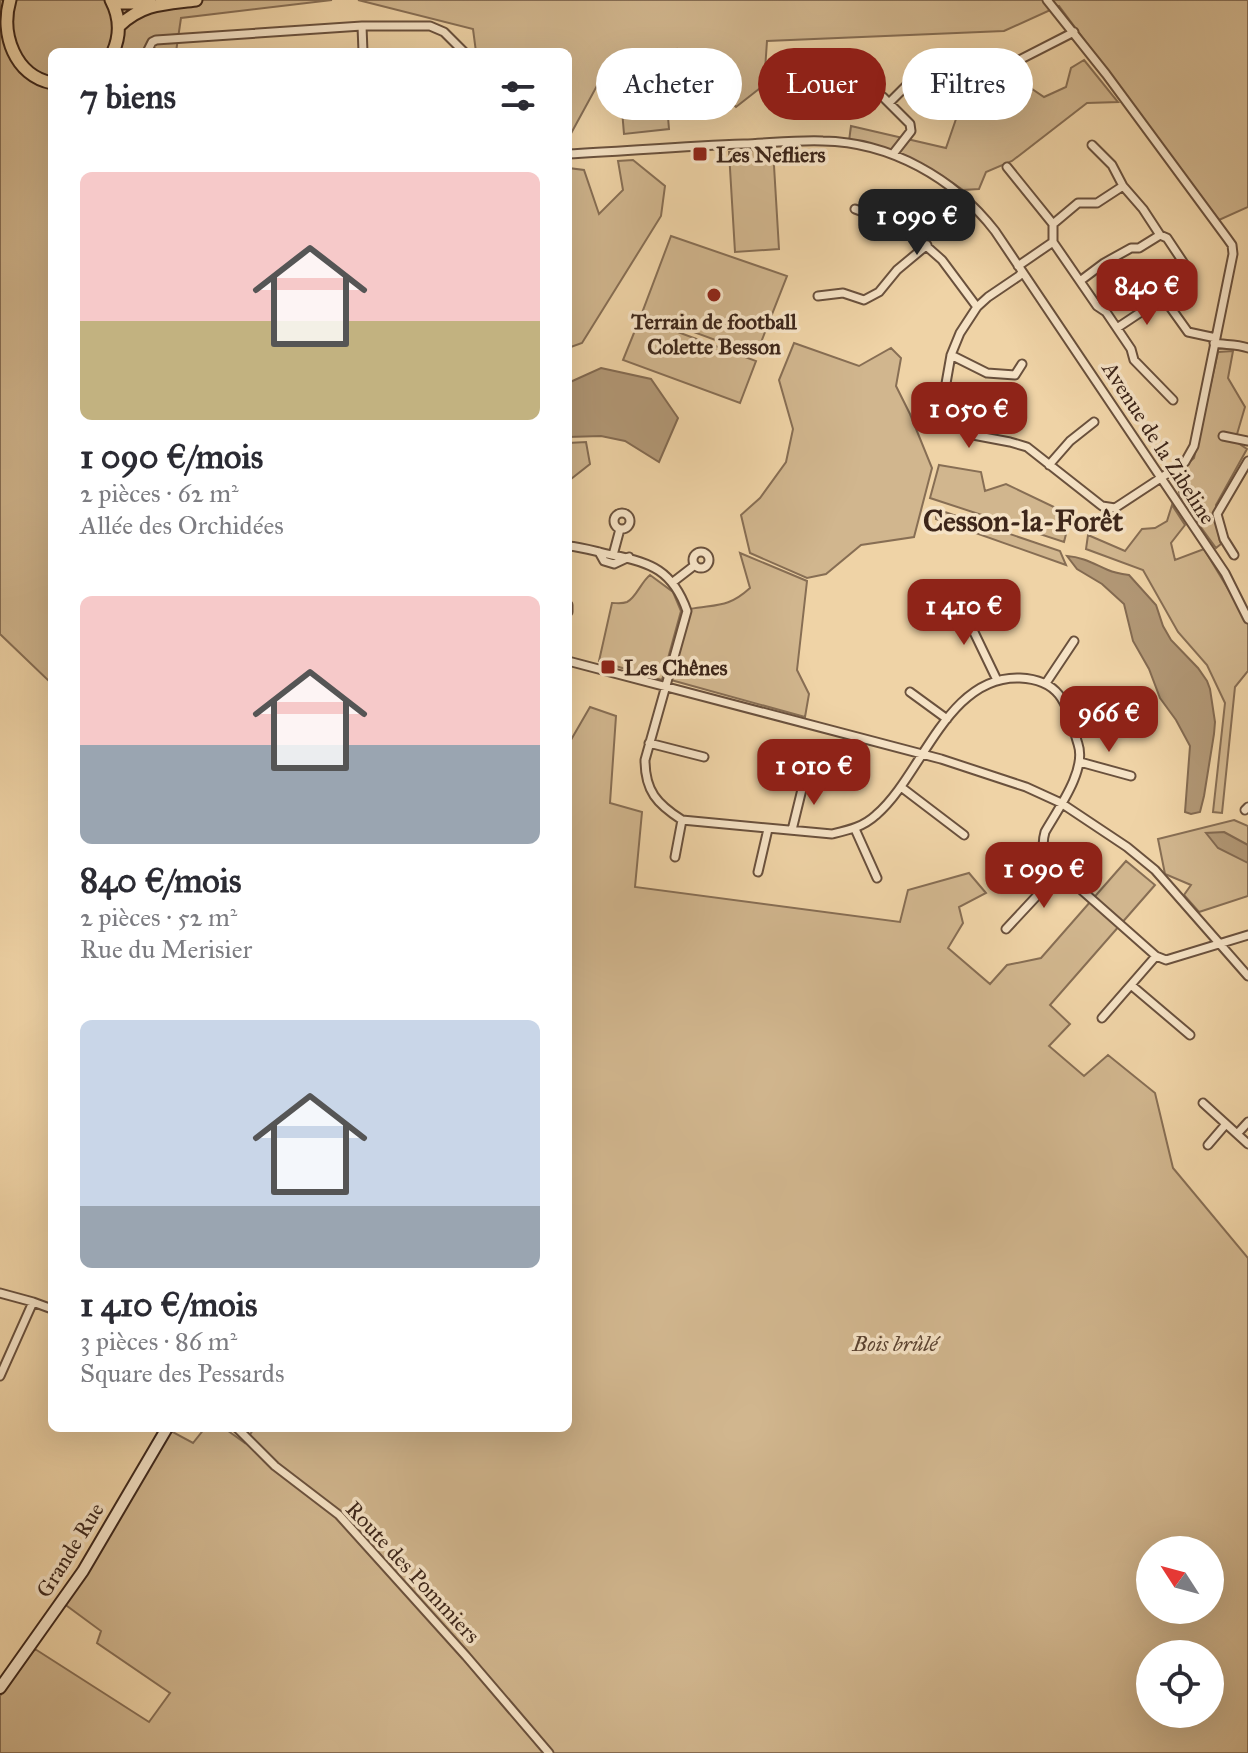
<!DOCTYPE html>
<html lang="fr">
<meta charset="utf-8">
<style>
:root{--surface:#fff;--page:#f2f2f3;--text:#2b2b33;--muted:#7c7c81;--accent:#8f2418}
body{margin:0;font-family:"IM FELL Great Primer",serif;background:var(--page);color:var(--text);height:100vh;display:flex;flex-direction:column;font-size:30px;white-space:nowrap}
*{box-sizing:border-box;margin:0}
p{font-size:26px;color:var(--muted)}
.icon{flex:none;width:44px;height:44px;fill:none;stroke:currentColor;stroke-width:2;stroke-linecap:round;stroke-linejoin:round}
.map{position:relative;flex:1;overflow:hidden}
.drawer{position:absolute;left:48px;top:48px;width:524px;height:1384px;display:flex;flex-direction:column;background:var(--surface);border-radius:12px;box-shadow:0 8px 32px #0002}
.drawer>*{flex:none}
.banner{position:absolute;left:596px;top:48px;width:532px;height:72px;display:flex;gap:16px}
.needle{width:52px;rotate:306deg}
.fabs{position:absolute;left:1136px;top:1536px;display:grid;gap:16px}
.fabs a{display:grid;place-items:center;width:88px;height:88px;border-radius:50%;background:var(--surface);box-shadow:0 8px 32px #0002;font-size:40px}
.price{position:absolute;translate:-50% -68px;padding:0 18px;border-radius:16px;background:var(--accent);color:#fff;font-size:26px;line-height:52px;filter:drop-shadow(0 2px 4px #0008)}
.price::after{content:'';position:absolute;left:50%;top:48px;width:24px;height:18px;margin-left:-12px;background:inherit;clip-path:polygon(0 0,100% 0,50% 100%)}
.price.selected{background:#222;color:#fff}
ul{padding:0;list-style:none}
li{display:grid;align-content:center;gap:16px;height:424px;padding:0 32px}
li span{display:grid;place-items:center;height:248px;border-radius:12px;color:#555}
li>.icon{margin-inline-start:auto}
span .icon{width:144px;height:144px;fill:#fffc;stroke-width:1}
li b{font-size:34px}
h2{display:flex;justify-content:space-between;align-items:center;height:96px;padding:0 32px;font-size:34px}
.pill{padding:0 28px;border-radius:36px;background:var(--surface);box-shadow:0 8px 32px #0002;font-size:28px;line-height:72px}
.pill.selected{background:var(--accent);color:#fff}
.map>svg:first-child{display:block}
</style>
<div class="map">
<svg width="1248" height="1753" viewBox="0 0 1248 1753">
<rect width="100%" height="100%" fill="#efd3a6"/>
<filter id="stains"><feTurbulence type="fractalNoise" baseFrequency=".0025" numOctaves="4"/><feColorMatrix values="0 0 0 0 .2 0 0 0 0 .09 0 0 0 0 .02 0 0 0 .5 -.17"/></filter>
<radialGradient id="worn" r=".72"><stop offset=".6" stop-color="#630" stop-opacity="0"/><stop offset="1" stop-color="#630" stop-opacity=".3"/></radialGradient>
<path fill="#d1b68e" stroke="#876e54" stroke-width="2" fill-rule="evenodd" d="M0,0H332L181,18L176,52H52V684L0,634Z
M358,0H1248V207L1219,220L1059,6L1004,31L767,41L764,85L736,107L677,49L605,71L568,139V52H476L473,29Z
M1084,60L1118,102L1087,103L1012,161L986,172L979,189L963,190C925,163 895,148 849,141L851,126L946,148L956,119L984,95L1012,103L1032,89L1044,97L1066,87L1071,68Z
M667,105L669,129L624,134L622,110Z
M773,149L779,249L735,252L729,152Z
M633,160L665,186L661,216L582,343L568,348V168L584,170L599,214L623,190L618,161Z
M671,236L787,276L756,355L642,313Z
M640,318L756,361L740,403L623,360Z
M794,343L859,366L891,348L901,358L896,386L910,414L932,468L914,537L861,545L826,574L807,578L750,553L741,515L760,498L786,462L793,429L779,380Z
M1233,351L1228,378L1245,407L1235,441L1247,449L1216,505L1219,538L1221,544L1216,548L1181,500L1175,475L1194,458L1218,352Z
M586,442L590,464L571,479H568V443Z
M939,465L981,472L985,491L1006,484L1054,507L1066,534L1064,542L930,498Z
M1172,505L1185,525L1171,543L1175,560L1204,549L1248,622V671L1235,687L1222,813L1213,812L1225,703L1207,665L1178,632L1143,570L1086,549L1088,535L1125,551L1142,529L1155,528L1167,521Z
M936,509L1060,551L1066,565L936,519Z
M740,553L807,581L797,670L809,694L805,717L671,680L690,609C717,604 728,608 750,588Z
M650,575L673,592L681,611L662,680L599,661L612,603C617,603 622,604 627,602C636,598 641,582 650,575Z
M590,707L616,716L610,803L642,812L635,887L900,922L908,890L969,873L986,893L959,907L963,923L948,948L990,984L1007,965L1041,958L1126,861L1155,885L1050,1005L1070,1024L1049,1046L1084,1076L1108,1055L1155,1093L1173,1168L1248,1258V1753H0V1696L35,1649L149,1722L170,1693L97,1643L101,1631L63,1603L171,1431L193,1443L205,1428H224L245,1443L254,1428H568V745ZM1150,1550H1210V1610H1150ZM1150,1654H1210V1714H1150Z
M1234,820L1248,826V896L1199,912L1184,895L1191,885L1165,874L1158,839Z"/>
<path fill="#b29876" stroke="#836a51" stroke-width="2" d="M601,368L651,379L678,418L659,462L625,441L601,436L568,437V383Z
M1067,556C1083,557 1094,564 1108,570C1115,573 1122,574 1129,575L1156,605L1163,626L1171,640L1198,668L1207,681L1210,689L1215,722L1214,734L1204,796L1200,812L1191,814L1185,812L1190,746L1176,720L1160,698L1149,669L1133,641L1124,604L1102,584L1077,569Z
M1224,832L1248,845V863L1218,848L1206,833Z"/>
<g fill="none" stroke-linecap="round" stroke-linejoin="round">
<defs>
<path id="street" d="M362,26L363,52
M147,52L152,42L156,40L362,26H430L444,32L464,52
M789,81L857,83L868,94L883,97L910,124L911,131L893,154
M889,103L916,76L954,71L977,80L984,78L1074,32
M1092,145L1112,165L1123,186
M568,154C627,151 685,146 744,144C770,143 797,140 823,141C890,142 954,178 995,231L1225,573L1248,619
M1007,167L1053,224V242L1097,306L1106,312L1131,349L1134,360L1173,400
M855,209L906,228L942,260L977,307
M1053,224L1078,203H1097L1123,186L1143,209L1160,235L1167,238L1185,265V274L1171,285L1168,304L1188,332L1216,338
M1018,266L1053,242
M1022,272L1019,276L988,297L977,307L960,333L951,355L945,389L956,419L962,428L973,435L1010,442L1027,447L1102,506L1115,508L1185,462L1194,446L1233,254L1232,245L1227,238L1106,74L1047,0
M1080,281L1104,263L1131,248H1139L1160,235
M818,296L843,293L864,300L879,292L897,270L927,245
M1117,328L1150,306L1168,304
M1214,343C1225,345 1238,344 1248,348
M951,355L987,373L1015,375L1022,364
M1223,436L1248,441
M1049,465L1070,441L1094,422
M614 521a8 8 0 1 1 16 0a8 8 0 1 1-16 0Z
M568,546C583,547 597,552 612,555C651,562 673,571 687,611L645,760C645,791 657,804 682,820L832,834C849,830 863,827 876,815C922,776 947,675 1020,678C1064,680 1067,708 1078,744C1087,770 1058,809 1045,832C1041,846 1044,853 1052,864L1156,956L1166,960L1248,935
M599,552L604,561L614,564L629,557
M693 560a8 8 0 1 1 16 0a8 8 0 1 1-16 0Z
M613,555L620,529
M1234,555L1224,539L1217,514L1248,461
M673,582L695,565
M959,601L997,680
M568,605V612
M568,661L941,759L1026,787L1061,803L1127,847L1155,870L1248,976
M1046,683L1074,641
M910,692L947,719
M649,743L704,757
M1080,762L1131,776
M901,787L964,835
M1245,810L1248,807
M855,829L877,878
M792,830L805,777
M675,857L682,820
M758,872L768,829
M1006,929L1060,871
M1131,985L1190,1035
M1102,1018L1156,956
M1203,1103L1248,1144
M1237,1134L1248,1122
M1208,1145L1226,1124
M0,1293L33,1302L52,1309
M0,1376L33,1302
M237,1428L275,1466L339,1515L466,1656L549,1753"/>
<path id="secondary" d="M0,1688L83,1571L167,1428"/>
<path id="primary" d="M10,0C0,34 15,76 52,83
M111,0C120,17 121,34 113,52
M113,3H150
M119,26C143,3 165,4 196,0"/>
</defs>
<use href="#street" stroke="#6a513d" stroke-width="11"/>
<use href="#secondary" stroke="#3d261a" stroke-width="14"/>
<use href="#primary" stroke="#3d261a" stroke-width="15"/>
<use href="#street" stroke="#f5e2c5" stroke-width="7"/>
<use href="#secondary" stroke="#f5e2c5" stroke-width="10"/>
<use href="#primary" stroke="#efd3a6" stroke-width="11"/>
</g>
<g fill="#8f2418" stroke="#f5e2c5" stroke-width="3">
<rect x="692" y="146" width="16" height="16" rx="4"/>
<circle cx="714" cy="295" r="8"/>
<rect x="600" y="659" width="16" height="16" rx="4"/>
</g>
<g text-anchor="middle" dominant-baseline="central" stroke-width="7" stroke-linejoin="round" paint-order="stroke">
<g font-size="22" font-weight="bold" fill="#3d261a" stroke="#f5e2c5" text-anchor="start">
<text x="716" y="154">Les Nefliers</text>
<text x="714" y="321" text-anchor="middle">Terrain de football<tspan x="714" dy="25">Colette Besson</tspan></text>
<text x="624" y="667">Les Chênes</text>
</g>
<g font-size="22" fill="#3d261a" stroke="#f5e2c5">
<text transform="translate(1159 443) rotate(57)">Avenue de la Zibeline</text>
<text transform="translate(70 1550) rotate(-58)">Grande Rue</text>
<text transform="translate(413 1572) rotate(47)">Route des Pommiers</text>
</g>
<g font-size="22" font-style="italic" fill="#5b4331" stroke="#f5e2c5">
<text x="895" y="1343">Bois brûlé</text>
</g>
<g font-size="30" font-weight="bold" fill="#3d261a" stroke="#f5e2c5">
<text x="1023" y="521">Cesson-la-Forêt</text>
</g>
</g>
<rect width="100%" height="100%" filter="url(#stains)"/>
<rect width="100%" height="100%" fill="url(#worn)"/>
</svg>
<div class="fabs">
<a><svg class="needle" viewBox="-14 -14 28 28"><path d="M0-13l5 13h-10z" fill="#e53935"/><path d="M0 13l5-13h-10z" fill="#7c7c81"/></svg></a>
<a><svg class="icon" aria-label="locate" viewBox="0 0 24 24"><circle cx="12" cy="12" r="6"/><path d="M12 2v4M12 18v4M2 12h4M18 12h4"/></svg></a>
</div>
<b class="price selected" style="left:917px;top:257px">1 090 €</b>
<b class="price" style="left:1147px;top:327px">840 €</b>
<b class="price" style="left:969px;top:450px">1 050 €</b>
<b class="price" style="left:964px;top:647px">1 410 €</b>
<b class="price" style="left:1109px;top:754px">966 €</b>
<b class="price" style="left:814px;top:807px">1 010 €</b>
<b class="price" style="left:1044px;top:910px">1 090 €</b>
<div class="banner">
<a class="pill">Acheter</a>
<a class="pill selected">Louer</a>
<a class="pill">Filtres</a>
</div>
<section class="drawer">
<h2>7 biens<svg class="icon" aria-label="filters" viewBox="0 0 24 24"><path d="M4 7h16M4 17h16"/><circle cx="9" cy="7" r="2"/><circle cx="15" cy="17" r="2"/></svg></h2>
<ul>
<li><span style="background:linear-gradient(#f6c9c9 60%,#c2b280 0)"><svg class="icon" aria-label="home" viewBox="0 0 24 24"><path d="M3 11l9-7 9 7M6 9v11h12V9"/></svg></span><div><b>1 090 €/mois</b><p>2 pièces · 62 m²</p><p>Allée des Orchidées</p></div></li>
<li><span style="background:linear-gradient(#f6c9c9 60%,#9aa5b1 0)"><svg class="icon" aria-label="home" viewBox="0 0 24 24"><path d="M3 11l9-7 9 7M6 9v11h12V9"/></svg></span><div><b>840 €/mois</b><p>2 pièces · 52 m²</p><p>Rue du Merisier</p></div></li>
<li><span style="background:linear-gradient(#c9d6e8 75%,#9aa5b1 0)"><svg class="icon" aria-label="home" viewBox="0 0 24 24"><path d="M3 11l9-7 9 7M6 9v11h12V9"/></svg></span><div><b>1 410 €/mois</b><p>3 pièces · 86 m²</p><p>Square des Pessards</p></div></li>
</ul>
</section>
</div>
